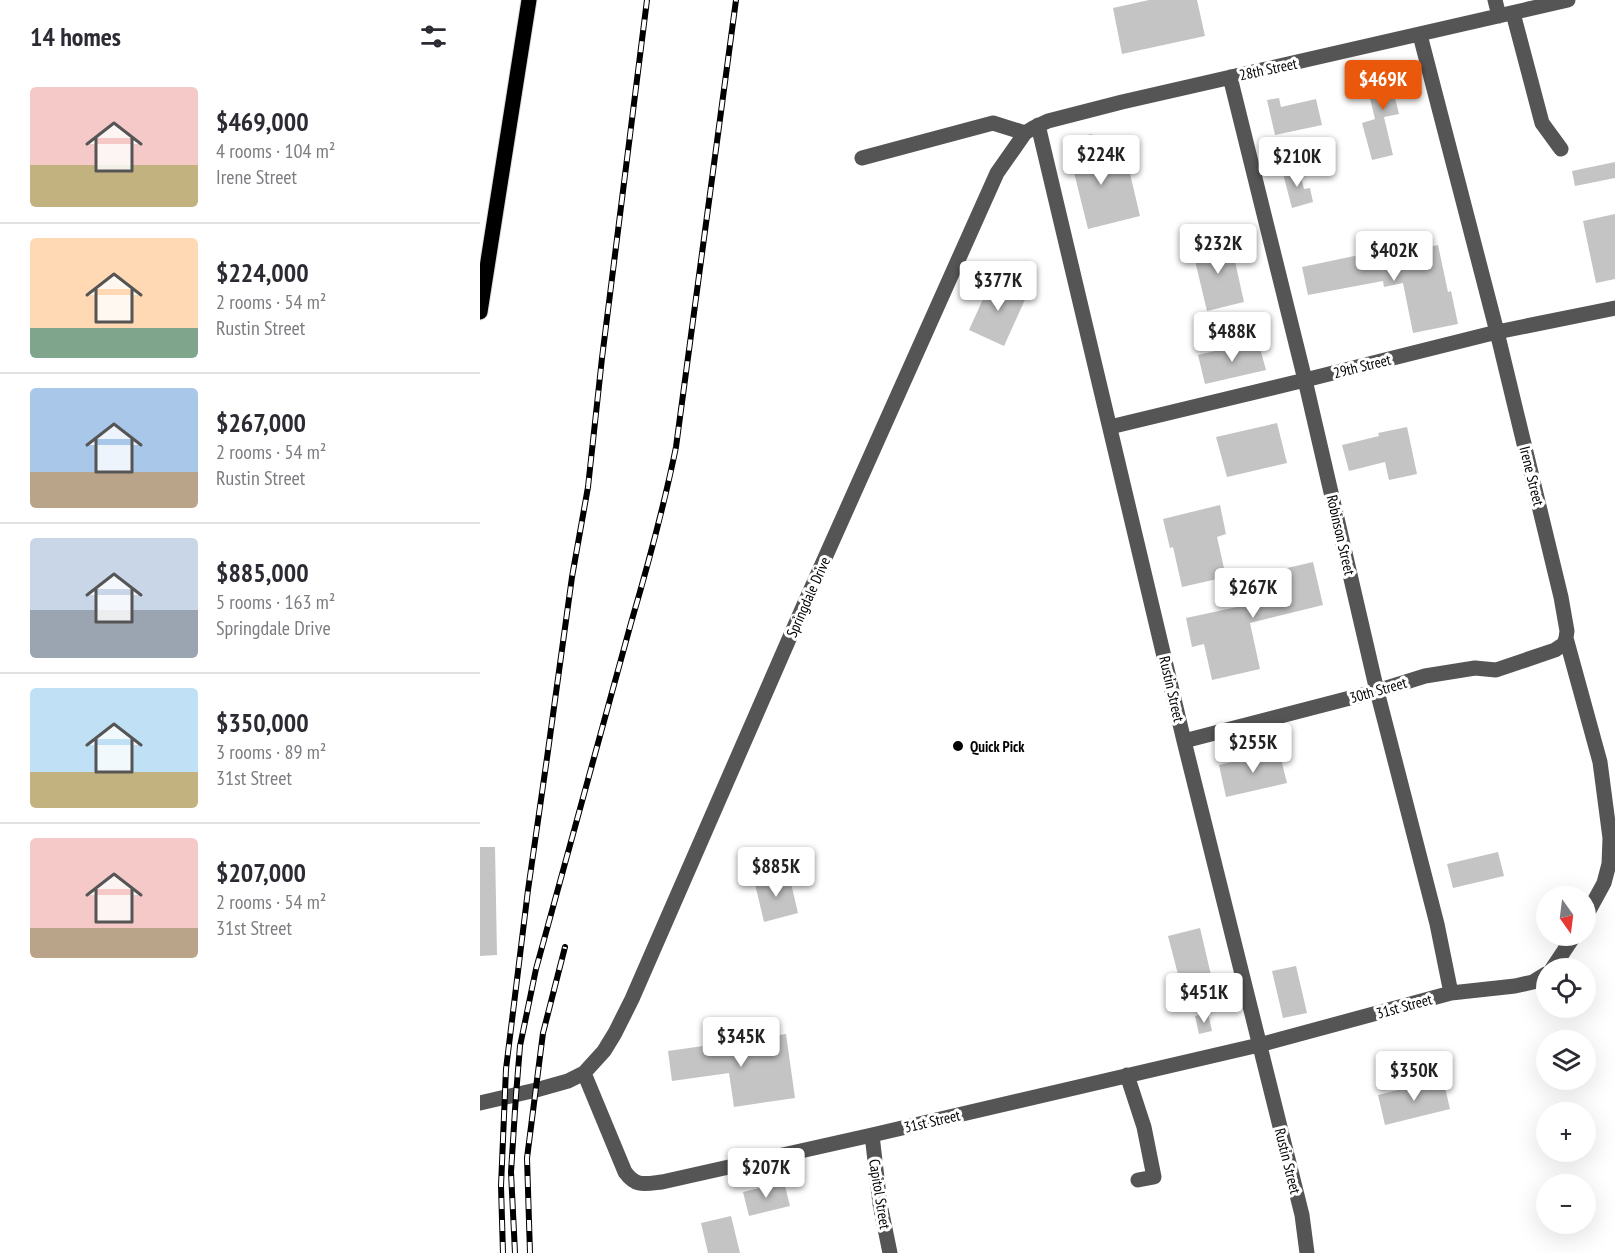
<!DOCTYPE html>
<meta charset="utf-8">
<style>
:root{--surface:#fff;--page:#f2f2f3;--text:#2b2b33;--muted:#7c7c81;--line:#e1e1e2;--accent:#ea580c}
body{margin:0;font-family:"PT Sans Narrow",sans-serif;background:var(--page);color:var(--text);height:100vh;display:flex;flex-direction:column;font-size:22px;white-space:nowrap}
*{box-sizing:border-box;margin:0}
p{font-size:20px;color:var(--muted)}
.icon{flex:none;width:33px;height:33px;fill:none;stroke:currentColor;stroke-width:2;stroke-linecap:round;stroke-linejoin:round}
.map{position:relative;flex:1;overflow:hidden}
.drawer{display:flex;flex-direction:column;background:var(--surface);width:480px}
.drawer>*{flex:none}
.needle{width:39px;rotate:166deg}
.fabs{position:absolute;left:1056px;top:886px;display:grid;gap:12px}
.fabs a{display:grid;place-items:center;width:60px;height:60px;border-radius:50%;background:var(--surface);box-shadow:0 6px 24px #0002;font-size:30px}
.price{position:absolute;translate:-50% -51px;padding:0 14px;border-radius:6px;background:#fff;color:#222;font-size:20px;line-height:39px;filter:drop-shadow(0 2px 3px #0008)}
.price::after{content:'';position:absolute;left:50%;top:36px;width:18px;height:14px;margin-left:-9px;background:inherit;clip-path:polygon(0 0,100% 0,50% 100%)}
.price.active{background:var(--accent);color:#fff}
ul{padding:0;list-style:none}
li{display:flex;align-items:center;gap:18px;height:150px;padding:0 30px}
li+li{border-top:2px solid var(--line)}
li span{display:grid;place-items:center;flex:none;width:168px;height:120px;border-radius:6px;color:#555}
li>.icon{margin-inline-start:auto}
span .icon{width:72px;height:72px;fill:#fffc;stroke-width:1}
li b{font-size:26px}
h2{display:flex;justify-content:space-between;align-items:center;height:72px;padding:0 30px;font-size:26px}
main{display:flex;flex:1;min-height:0}
.map>svg:first-child{display:block}
</style>
<main>
<section class="drawer">
<h2>14 homes<svg class="icon" aria-label="filters" viewBox="0 0 24 24"><path d="M4 7h16M4 17h16"/><circle cx="9" cy="7" r="2"/><circle cx="15" cy="17" r="2"/></svg></h2>
<ul>
<li><span style="background:linear-gradient(#f6c9c9 65%,#c2b280 0)"><svg class="icon" aria-label="home" viewBox="0 0 24 24"><path d="M3 11l9-7 9 7M6 9v11h12V9"/></svg></span><div><b>$469,000</b><p>4 rooms · 104 m²</p><p>Irene Street</p></div></li>
<li><span style="background:linear-gradient(#ffd9b3 75%,#7fa58c 0)"><svg class="icon" aria-label="home" viewBox="0 0 24 24"><path d="M3 11l9-7 9 7M6 9v11h12V9"/></svg></span><div><b>$224,000</b><p>2 rooms · 54 m²</p><p>Rustin Street</p></div></li>
<li><span style="background:linear-gradient(#a9c7e8 70%,#b9a48a 0)"><svg class="icon" aria-label="home" viewBox="0 0 24 24"><path d="M3 11l9-7 9 7M6 9v11h12V9"/></svg></span><div><b>$267,000</b><p>2 rooms · 54 m²</p><p>Rustin Street</p></div></li>
<li><span style="background:linear-gradient(#c9d6e8 60%,#9aa5b1 0)"><svg class="icon" aria-label="home" viewBox="0 0 24 24"><path d="M3 11l9-7 9 7M6 9v11h12V9"/></svg></span><div><b>$885,000</b><p>5 rooms · 163 m²</p><p>Springdale Drive</p></div></li>
<li><span style="background:linear-gradient(#bfe0f5 70%,#c2b280 0)"><svg class="icon" aria-label="home" viewBox="0 0 24 24"><path d="M3 11l9-7 9 7M6 9v11h12V9"/></svg></span><div><b>$350,000</b><p>3 rooms · 89 m²</p><p>31st Street</p></div></li>
<li><span style="background:linear-gradient(#f6c9c9 75%,#b9a48a 0)"><svg class="icon" aria-label="home" viewBox="0 0 24 24"><path d="M3 11l9-7 9 7M6 9v11h12V9"/></svg></span><div><b>$207,000</b><p>2 rooms · 54 m²</p><p>31st Street</p></div></li>
</ul>
</section>
<div class="map">
<svg width="1135" height="1253" viewBox="0 0 1135 1253">
<rect width="100%" height="100%" fill="#fff"/>
<path fill="#c4c4c4" d="M669,0H717L725,36L642,54L633,8Z
M921,70L928,95L915,98L919,114L904,117L913,155L892,160L882,123L895,119L885,78Z
M799,98L801,107L836,99L842,125L795,135L787,100Z
M612,134L622,172L648,165L660,216L608,229L586,140Z
M1135,162V178L1095,186L1092,171Z
M818,166L824,189L830,188L833,202L812,208L802,170Z
M1135,214V279L1116,283L1103,221Z
M750,239L764,302L727,311L712,248Z
M958,245L968,292L971,291L978,324L933,333L923,283L904,287L903,281L828,295L822,267L898,251L900,257Z
M513,277L548,293L524,346L489,330Z
M778,341L786,370L725,384L718,355Z
M797,423L807,463L747,477L736,437Z
M927,427L937,474L909,480L905,462L869,471L862,445L899,436L898,433Z
M740,505L746,534L737,537L746,577L702,587L693,547L690,548L683,519Z
M833,562L843,605L770,623L780,669L732,680L724,644L712,647L706,618L776,603L769,577Z
M799,751L807,783L746,797L739,765Z
M0,847H15L17,955L0,956Z
M1018,852L1024,876L973,888L967,864Z
M309,875L318,913L284,922L275,884Z
M720,928L731,975L700,982L688,936Z
M816,966L827,1013L803,1018L792,971Z
M728,1013L732,1031L719,1034L715,1016Z
M306,1034L315,1098L254,1107L249,1073L192,1081L188,1051Z
M963,1079L970,1109L905,1125L898,1095Z
M304,1182L310,1206L269,1216L263,1192Z
M251,1216L260,1253H228L221,1223Z"/>
<g fill="none" stroke-linecap="round" stroke-linejoin="round">
<defs>
<path id="major" d="M0,312L49,0"/>
</defs>
<use href="#major" stroke="#dbdbdb" stroke-width="17"/>
<path stroke="#555" stroke-width="15" d="M1015,0L1019,16
M1033,13L1062,123L1081,149
M940,35L1017,332L1081,597L1087,631L1086,638L1120,762L1130,838L1129,864L1124,883L1106,916
M750,77L825,380L897,691L957,924L971,993
M558,125L704,741L822,1215L827,1253
M382,158L513,123L545,133
M630,427L825,380L1017,332L1135,308
M704,741L897,691L945,676L995,668L1016,670L1075,650L1084,644L1086,638
M1072,969L1094,936
M104,1073L145,1172C156,1187 164,1184 182,1182L392,1135L779,1045L971,993L1035,986L1053,982L1066,974
M647,1075L664,1127L674,1177L658,1180
M0,1103L56,1090L88,1081L104,1073L124,1051L135,1033L152,999L323,607L517,173L545,133L553,128L568,121L642,102L1088,0
M392,1135L400,1204L410,1253"/>
<use href="#major" stroke="#000" stroke-width="15"/>
<defs>
<path id="rail" d="M23,1253L21,1186L26,1069L48,890L67,758L92,577L108,487L122,358L167,0
M35,1253L31,1172L36,1095L40,1046L56,969L151,623C168,565 184,506 196,447L256,0
M50,1253L47,1158L63,1033L85,947"/>
</defs>
<use href="#rail" stroke="#000" stroke-width="6"/>
<use href="#rail" stroke="#fff" stroke-width="4" stroke-dasharray="11" stroke-linecap="butt"/>
</g>
<circle fill="#000" stroke="#fff" stroke-width="2" cx="478" cy="746" r="6"/>
<g text-anchor="middle" dominant-baseline="central" stroke-width="6" stroke-linejoin="round" paint-order="stroke">
<g font-size="15" fill="#000" stroke="#fff">
<text transform="translate(788 69) rotate(-12)">28th Street</text>
<text transform="translate(882 366) rotate(-14)">29th Street</text>
<text transform="translate(1052 476) rotate(76)">Irene Street</text>
<text transform="translate(861 535) rotate(77)">Robinson Street</text>
<text transform="translate(328 597) rotate(-66)">Springdale Drive</text>
<text transform="translate(692 689) rotate(77)">Rustin Street</text>
<text transform="translate(898 690) rotate(-16)">30th Street</text>
<text transform="translate(924 1006) rotate(-15)">31st Street</text>
<text transform="translate(452 1121) rotate(-13)">31st Street</text>
<text transform="translate(808 1161) rotate(76)">Rustin Street</text>
<text transform="translate(400 1194) rotate(81)">Capitol Street</text>
</g>
<g font-size="15" font-weight="bold" fill="#000" stroke="#fff" text-anchor="start">
<text x="490" y="746">Quick Pick</text>
</g>
</g>
</svg>
<div class="fabs">
<a><svg class="needle" viewBox="-14 -14 28 28"><path d="M0-13l5 13h-10z" fill="#e53935"/><path d="M0 13l5-13h-10z" fill="#7c7c81"/></svg></a>
<a><svg class="icon" aria-label="locate" viewBox="0 0 24 24"><circle cx="12" cy="12" r="6"/><path d="M12 2v4M12 18v4M2 12h4M18 12h4"/></svg></a>
<a><svg class="icon" aria-label="layers" viewBox="0 0 24 24"><path d="M12 4l9 5-9 5-9-5zM3 14l9 5 9-5"/></svg></a>
<a>+</a>
<a>−</a>
</div>
<b class="price active" style="left:903px;top:111px">$469K</b>
<b class="price" style="left:621px;top:186px">$224K</b>
<b class="price" style="left:817px;top:188px">$210K</b>
<b class="price" style="left:738px;top:275px">$232K</b>
<b class="price" style="left:914px;top:282px">$402K</b>
<b class="price" style="left:518px;top:312px">$377K</b>
<b class="price" style="left:752px;top:363px">$488K</b>
<b class="price" style="left:773px;top:619px">$267K</b>
<b class="price" style="left:773px;top:774px">$255K</b>
<b class="price" style="left:296px;top:898px">$885K</b>
<b class="price" style="left:724px;top:1024px">$451K</b>
<b class="price" style="left:261px;top:1068px">$345K</b>
<b class="price" style="left:934px;top:1102px">$350K</b>
<b class="price" style="left:286px;top:1199px">$207K</b>
</div>
</main>
